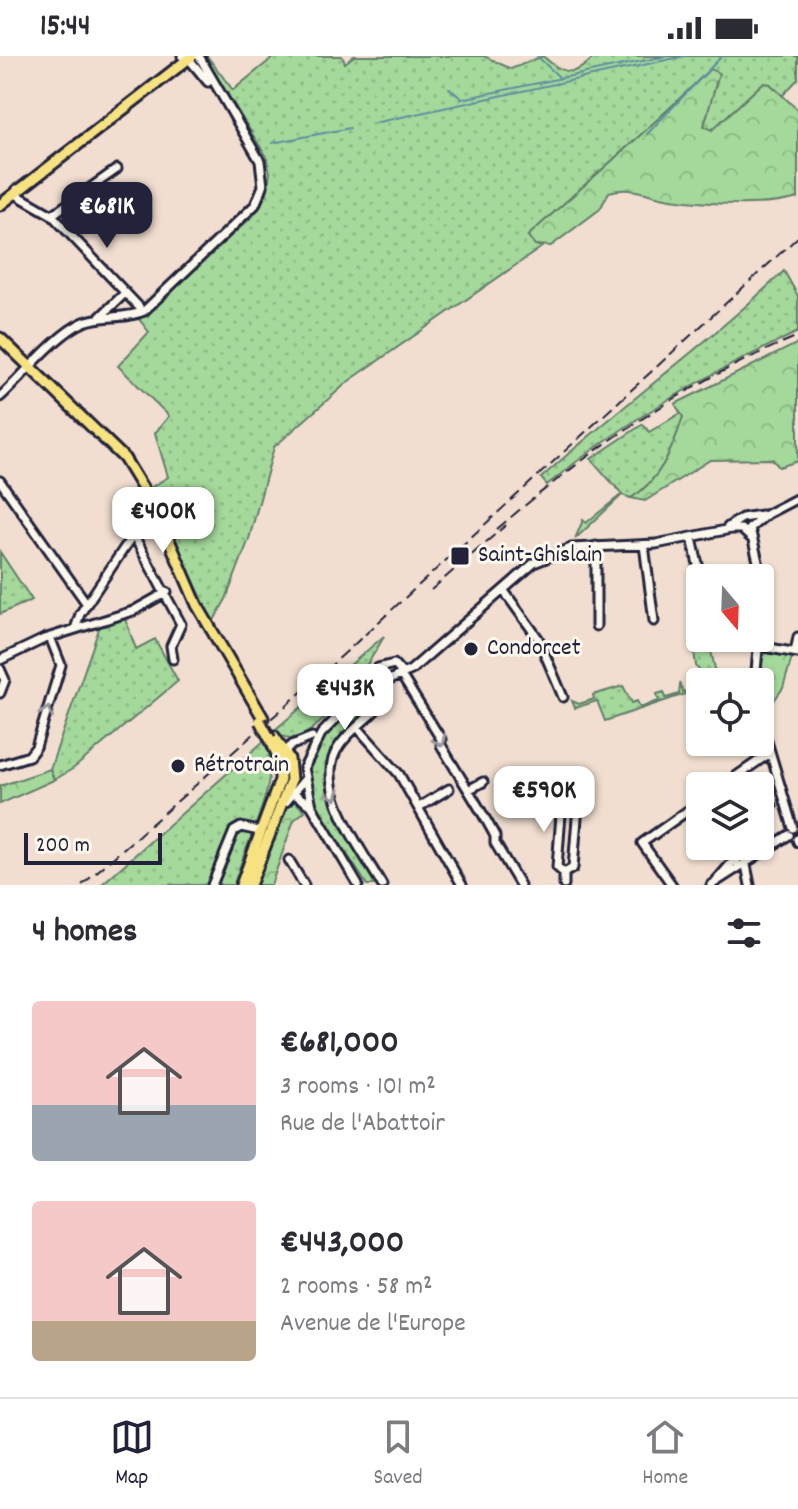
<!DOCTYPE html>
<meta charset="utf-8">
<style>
:root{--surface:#fff;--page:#f2f2f3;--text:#2b2b33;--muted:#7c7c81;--line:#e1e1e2;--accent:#22223b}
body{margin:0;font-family:Dekko,sans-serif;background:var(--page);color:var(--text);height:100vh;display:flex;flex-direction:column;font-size:30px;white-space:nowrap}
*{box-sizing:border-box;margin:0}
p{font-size:26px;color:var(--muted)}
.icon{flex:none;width:44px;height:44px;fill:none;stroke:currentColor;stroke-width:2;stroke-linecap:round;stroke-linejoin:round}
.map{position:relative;height:829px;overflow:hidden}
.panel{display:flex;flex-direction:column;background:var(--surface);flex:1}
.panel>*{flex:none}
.needle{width:52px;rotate:161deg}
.buttons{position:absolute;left:686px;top:508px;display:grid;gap:16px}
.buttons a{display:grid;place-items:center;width:88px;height:88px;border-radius:8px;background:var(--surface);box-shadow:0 2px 6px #0004;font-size:40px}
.scale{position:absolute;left:24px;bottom:20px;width:138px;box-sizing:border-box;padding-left:8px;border:4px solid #22223b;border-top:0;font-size:22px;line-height:28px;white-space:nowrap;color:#22223b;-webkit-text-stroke:6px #fbf7ec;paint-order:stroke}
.price{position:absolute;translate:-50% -68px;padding:0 18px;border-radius:16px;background:#fff;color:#222;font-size:26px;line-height:52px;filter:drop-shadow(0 2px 4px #0008)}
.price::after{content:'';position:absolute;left:50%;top:48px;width:24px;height:18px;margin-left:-12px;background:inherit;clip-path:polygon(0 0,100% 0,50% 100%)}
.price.selected{background:var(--accent);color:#fff}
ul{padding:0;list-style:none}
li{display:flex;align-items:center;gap:24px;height:200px;padding:0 32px}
li span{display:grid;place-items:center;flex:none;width:224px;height:160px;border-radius:8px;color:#555}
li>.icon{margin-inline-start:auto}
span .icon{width:96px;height:96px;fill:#fffc;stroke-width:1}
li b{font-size:34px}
h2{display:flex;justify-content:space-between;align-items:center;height:96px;padding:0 32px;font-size:34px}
.status{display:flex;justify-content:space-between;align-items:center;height:56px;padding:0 40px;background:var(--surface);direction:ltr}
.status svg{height:22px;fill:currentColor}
.dock{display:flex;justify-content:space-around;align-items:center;height:112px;border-top:2px solid var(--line);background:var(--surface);font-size:22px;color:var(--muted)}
.dock a{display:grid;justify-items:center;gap:4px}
.dock .selected{color:var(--accent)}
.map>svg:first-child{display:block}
</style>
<div class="status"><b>15:44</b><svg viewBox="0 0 49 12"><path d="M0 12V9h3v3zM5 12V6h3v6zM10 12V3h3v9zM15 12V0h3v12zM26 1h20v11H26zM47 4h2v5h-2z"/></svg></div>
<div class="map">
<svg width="798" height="829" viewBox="0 0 798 829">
<defs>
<pattern id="grass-dots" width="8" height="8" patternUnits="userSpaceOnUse" patternTransform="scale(2)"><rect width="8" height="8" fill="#a4d99b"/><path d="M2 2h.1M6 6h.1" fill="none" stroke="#8dba86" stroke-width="1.8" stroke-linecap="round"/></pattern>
<pattern id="forest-crowns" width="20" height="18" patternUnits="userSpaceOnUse" patternTransform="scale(2)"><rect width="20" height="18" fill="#a4d99b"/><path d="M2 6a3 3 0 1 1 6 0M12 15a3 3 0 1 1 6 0" fill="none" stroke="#8dba86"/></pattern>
</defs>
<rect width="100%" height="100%" fill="#f1ded0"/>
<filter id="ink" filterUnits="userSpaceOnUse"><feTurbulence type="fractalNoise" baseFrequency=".0125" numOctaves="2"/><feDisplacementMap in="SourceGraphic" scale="16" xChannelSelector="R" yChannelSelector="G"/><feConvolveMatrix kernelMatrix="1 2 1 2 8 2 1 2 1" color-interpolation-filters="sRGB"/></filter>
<g filter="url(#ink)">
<path fill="url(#grass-dots)" stroke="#637e6b" stroke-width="2" d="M207,0L233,34L275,0H342L345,7L354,0H484L511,13L543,0C564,20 575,21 595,0H798V23L782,40L770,28L763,27L712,74L704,70L718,17L710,13C652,72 589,124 528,180L535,189L542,191L349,325L274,391L249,483L226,543L213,566L150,432L168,421L155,377L169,360L118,310L149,276L139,263L253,160L267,138L270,116L266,100L205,2Z
M784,215L798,240V276C707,318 625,365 547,429L541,422C620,350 707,289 784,215Z
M681,357L683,361C673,392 660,425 631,442L622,439L575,483L583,464L586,467L622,438L591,403L643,368L649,376Z
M0,496L32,544L0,558Z
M124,560L136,593L155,583L178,625L74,712L54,724L50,713L101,567Z
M700,576V582H708L718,626H708L696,610L692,580Z
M384,580C373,602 303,714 276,673Z
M680,629L683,636L699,630L700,633L605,665L597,645L575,652L572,645L579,648L594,643L593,639L623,630L632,647L637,645L640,651L659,645L657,638L664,636L666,642L679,638Z
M376,634L382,643L341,678L345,680C339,689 331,699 328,708C319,738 365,802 380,829H367C350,801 306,743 308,712C308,697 323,680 333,669C347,655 357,641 376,634Z
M265,684C284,723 244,788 234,829H101Z"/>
<path fill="url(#forest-crowns)" stroke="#637e6b" stroke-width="2" d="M710,13L719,17L704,70L712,74L763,27L770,28L798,54V142C765,152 706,148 671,143C648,140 633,129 609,136L600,153L551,190L535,189L528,180C589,124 652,72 710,13Z
M798,287V405L779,411L772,403L710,404L645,445L631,442C660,425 673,392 683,361L675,348Z
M764,594L793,598L783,632L765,657L760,622Z
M50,713L54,724L0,748V730Z
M295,746L305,755L294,764L271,829H254C261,809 275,753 295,746Z"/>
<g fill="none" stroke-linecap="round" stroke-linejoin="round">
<path stroke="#5e8e9f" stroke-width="2" d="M537,0L560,22
M449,32L462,43L666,0
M374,67L685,0
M647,78L721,1
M272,87L350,72"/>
<defs>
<path id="minor" d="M182,0L189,3L208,26
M17,133V139L52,159L139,251
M52,159L117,113
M100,261L125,237
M0,341C23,320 56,278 84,266C104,258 124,264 144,255L255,149L263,130L260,105L199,0
M0,425L87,548
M728,471L742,462L761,459
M750,472L764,531L760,578
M749,473L767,458L798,442
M133,478L181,568L171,590L173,603
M692,482L701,522
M644,489L654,565
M596,490V570
M504,535L538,582L563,641
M75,573L80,558L143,464L157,456
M758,590L798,597
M795,596L798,581
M0,604L44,583L133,555L167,536
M0,613L5,624L0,637
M401,619L441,683V689C459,720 478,748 495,780V787L520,829
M755,626L759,582
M381,628L384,645C371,661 352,672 340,689C310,728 362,793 382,829
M352,638L378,612L394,608L402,617
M760,662L793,772
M357,671L399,718L462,829
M282,699L292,689L312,681
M0,709L29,700L36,691L61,609L50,581
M722,730L770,697
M470,733L483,726
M760,733L766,729
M293,737L312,750
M286,746L305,723
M311,749L358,829
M312,750L304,712L321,678L361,637L411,614L534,507L571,492L656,488L731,473H741L751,482
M419,751L449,733
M760,759L772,750
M797,783L798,786
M730,790L737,807
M289,804L304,829
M745,804L750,829
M715,826L735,803L755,790
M212,829L234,775L241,771L259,775
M564,829V817L557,811L562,745L563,736L579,737L573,812L564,817
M672,829L642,787L700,746
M711,829L789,779"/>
<path id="major" d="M0,149L192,0
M0,282L124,402L157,456L197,549L263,662
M241,829L280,724V705L270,683
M250,829L291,724L289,703L274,680"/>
</defs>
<use href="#minor" stroke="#22223b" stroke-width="13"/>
<use href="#major" stroke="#22223b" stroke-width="15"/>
<use href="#minor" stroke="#fbf7ec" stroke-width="7"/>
<use href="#major" stroke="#f7e281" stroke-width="9"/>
<path stroke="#22223b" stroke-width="2" stroke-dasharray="12 6" stroke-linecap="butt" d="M497,473C590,393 685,327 798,280
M431,534L506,469
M82,829L322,618L798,181"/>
<defs>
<path id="major-bridge" d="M260,665L270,683"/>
</defs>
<use href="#major-bridge" stroke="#22223b" stroke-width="15" stroke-linecap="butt"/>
<use href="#major-bridge" stroke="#f7e281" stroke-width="9"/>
</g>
<defs><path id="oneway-chevron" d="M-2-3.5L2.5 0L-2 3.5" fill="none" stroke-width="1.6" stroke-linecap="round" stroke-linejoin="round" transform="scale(2)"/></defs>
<g stroke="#99979c">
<use href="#oneway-chevron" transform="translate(47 656) rotate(-72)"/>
<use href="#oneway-chevron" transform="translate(440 685) rotate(66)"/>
<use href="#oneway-chevron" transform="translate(334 739) rotate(69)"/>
</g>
</g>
<g fill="#22223b" stroke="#fbf7ec" stroke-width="3">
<rect x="450" y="490" width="20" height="20" rx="4"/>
<circle cx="471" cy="593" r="8"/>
<circle cx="178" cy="710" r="8"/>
</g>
<g text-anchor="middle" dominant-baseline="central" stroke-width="6" stroke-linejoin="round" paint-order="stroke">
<g font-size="24" fill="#22223b" stroke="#fbf7ec" text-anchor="start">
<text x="478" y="500">Saint-Ghislain</text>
<text x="487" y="593">Condorcet</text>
<text x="194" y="710">Rétrotrain</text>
</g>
</g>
</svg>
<div class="buttons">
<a><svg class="needle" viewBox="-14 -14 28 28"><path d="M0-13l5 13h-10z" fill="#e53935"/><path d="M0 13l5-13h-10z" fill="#7c7c81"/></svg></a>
<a><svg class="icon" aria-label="locate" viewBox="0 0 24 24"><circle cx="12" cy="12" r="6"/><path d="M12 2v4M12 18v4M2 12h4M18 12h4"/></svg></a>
<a><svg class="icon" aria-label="layers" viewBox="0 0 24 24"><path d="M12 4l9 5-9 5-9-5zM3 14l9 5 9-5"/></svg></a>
</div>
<div class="scale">200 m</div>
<b class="price selected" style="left:107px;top:194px">€681K</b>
<b class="price" style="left:163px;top:499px">€400K</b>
<b class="price" style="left:345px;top:676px">€443K</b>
<b class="price" style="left:544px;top:778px">€590K</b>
</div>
<section class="panel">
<h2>4 homes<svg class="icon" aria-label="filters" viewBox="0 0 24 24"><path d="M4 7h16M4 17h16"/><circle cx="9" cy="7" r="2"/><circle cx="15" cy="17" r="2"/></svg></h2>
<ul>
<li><span style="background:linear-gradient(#f6c9c9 65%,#9aa5b1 0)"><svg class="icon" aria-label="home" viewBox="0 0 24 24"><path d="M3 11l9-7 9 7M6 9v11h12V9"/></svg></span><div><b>€681,000</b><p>3 rooms · 101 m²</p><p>Rue de l'Abattoir</p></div></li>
<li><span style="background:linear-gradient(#f6c9c9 75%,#b9a48a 0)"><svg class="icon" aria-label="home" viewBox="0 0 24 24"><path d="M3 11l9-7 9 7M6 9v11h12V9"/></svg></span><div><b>€443,000</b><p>2 rooms · 58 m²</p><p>Avenue de l'Europe</p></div></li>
</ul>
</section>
<nav class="dock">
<a class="selected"><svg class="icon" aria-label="map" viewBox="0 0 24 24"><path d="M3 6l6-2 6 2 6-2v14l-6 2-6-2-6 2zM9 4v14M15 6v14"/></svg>Map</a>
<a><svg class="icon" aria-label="saved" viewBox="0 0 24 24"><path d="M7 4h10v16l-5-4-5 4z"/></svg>Saved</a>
<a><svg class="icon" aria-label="home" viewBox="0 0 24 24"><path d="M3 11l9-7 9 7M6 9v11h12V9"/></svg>Home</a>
</nav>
